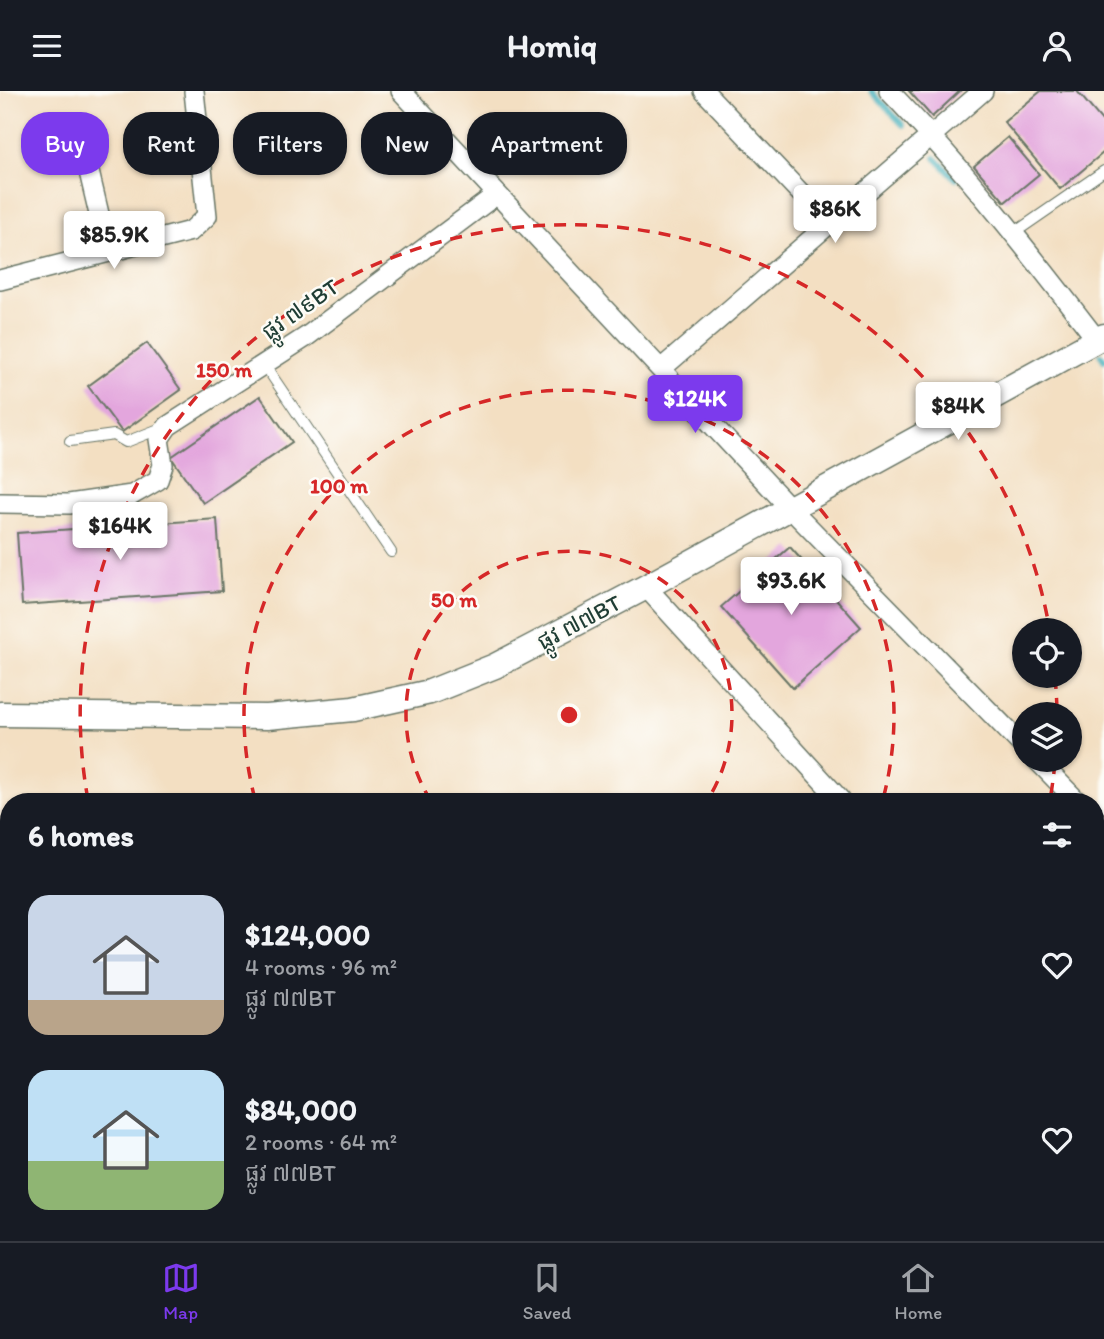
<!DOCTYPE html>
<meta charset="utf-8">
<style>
:root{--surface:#171b24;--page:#242831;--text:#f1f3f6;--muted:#9ea1a6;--line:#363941;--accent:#7c3aed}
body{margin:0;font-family:Itim,"Noto Sans Khmer",sans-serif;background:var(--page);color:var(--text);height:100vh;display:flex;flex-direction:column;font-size:26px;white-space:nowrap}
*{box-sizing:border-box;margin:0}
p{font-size:23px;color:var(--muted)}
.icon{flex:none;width:38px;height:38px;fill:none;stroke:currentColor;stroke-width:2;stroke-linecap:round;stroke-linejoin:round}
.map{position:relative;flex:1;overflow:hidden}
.sheet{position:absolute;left:0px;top:702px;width:1104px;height:450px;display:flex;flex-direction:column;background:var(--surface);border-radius:28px 28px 0 0;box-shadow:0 2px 5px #0004}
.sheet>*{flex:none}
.guide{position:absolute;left:21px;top:21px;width:700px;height:63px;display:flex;gap:14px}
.tools{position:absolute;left:1012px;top:527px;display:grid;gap:14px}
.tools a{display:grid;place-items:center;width:70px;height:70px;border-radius:50%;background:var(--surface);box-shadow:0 2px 5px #0004;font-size:35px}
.price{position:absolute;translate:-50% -60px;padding:0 16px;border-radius:7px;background:#fff;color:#222;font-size:23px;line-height:46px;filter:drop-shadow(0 2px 4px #0008)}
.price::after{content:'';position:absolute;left:50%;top:42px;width:21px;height:16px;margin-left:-10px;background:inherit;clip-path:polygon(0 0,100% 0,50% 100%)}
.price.active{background:var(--accent);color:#fff}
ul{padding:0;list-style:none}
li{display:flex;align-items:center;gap:21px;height:175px;padding:0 28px}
li span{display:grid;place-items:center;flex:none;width:196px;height:140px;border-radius:21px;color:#555}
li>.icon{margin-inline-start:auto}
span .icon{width:84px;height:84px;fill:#fffc;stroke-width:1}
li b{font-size:30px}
h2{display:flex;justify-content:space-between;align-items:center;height:84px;padding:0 28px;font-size:30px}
.pill{padding:0 24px;border-radius:28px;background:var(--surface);box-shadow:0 2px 5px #0004;font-size:24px;line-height:63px}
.pill.active{background:var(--accent);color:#fff}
header{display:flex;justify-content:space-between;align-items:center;height:91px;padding:0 28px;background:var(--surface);font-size:32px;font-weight:800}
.tab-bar{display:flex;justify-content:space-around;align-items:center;height:98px;border-top:2px solid var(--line);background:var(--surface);font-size:19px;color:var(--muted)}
.tab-bar a{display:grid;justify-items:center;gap:4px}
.tab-bar .active{color:var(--accent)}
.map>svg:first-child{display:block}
</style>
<header><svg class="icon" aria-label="menu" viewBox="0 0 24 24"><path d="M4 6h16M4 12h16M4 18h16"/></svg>Homiq<svg class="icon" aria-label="person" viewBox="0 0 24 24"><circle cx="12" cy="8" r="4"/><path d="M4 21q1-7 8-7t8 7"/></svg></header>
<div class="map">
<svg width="1104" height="1150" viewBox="0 0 1104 1150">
<rect width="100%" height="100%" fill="#fdfcf7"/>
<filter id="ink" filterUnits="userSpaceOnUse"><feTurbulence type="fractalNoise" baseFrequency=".0143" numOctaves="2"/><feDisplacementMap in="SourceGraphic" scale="14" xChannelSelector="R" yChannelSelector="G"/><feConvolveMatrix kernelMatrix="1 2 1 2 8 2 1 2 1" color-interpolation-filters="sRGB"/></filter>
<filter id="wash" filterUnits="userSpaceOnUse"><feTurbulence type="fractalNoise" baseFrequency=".00686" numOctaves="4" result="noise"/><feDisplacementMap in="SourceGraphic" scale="28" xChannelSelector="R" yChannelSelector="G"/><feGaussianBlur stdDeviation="1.57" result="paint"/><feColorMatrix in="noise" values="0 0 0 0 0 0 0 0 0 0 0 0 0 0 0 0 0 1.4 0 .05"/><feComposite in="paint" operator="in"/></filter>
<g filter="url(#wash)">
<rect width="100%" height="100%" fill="#f3dfc2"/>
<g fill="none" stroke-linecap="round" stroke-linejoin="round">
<path stroke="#3dadb9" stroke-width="6" d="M871,0L903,34
M935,67L956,88
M1101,264L1104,269"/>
</g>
<g id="blocks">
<path fill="#e3a6dd" d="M909,0H960L932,26Z
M1041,0H1077L1104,32V61L1060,98L1004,31Z
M1008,46L1039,83L1005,111L974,75Z
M147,252L181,299L122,341L88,295Z
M260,305L292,351L203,412L171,366Z
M217,428L222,500L22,514L17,442Z
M790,456L861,536L793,597L721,516Z"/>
</g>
</g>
<g filter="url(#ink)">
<use href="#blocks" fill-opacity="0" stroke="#697666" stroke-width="2"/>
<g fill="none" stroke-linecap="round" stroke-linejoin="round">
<defs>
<path id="service" d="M1014,142L1104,80
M264,273L391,461
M70,350L114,344L126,351L164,336"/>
<path id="minor" d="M401,0L789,416L1024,656
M704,0L829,132
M889,0C964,78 1031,163 1097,249
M86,68L108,161
M0,189L191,140L207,125L194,0
M661,278L983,0
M0,412L69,413L132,404L158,389L163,374L159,348L168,335L306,246L497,103
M646,496L841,710
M1036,668L1077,710
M1096,729L1104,738
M0,819H9
M1096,1001L1104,994
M60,1143L63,1150
M333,1143V1150
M569,1143L575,1150
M423,1150L461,1143
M931,1150L938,1143"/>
<path id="tertiary" d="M0,623L267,626L353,618L430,601L495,575L646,496L1104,245"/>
</defs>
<use href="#service" stroke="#697666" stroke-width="12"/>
<use href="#minor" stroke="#697666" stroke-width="22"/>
<use href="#tertiary" stroke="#697666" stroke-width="27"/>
<use href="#service" stroke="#fff" stroke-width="10"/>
<use href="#minor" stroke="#fff" stroke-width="19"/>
<use href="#tertiary" stroke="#fff" stroke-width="24"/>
</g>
</g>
<g fill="none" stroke="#d62828" stroke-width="3.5" stroke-dasharray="12 9">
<path d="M431 710A163 163 0 1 1 707 710"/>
<path d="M255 708A325 325 0 1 1 883 708"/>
<path d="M1055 671A488 488 0 0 1 1050 709M88 709A488 488 0 0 1 1049 535M1055 586A488 488 0 0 1 1057 620"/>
</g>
<g text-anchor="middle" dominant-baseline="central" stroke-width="5" stroke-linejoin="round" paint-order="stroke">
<g font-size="23" fill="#1f3d34" stroke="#fdfcf7">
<text transform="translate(300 218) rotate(-35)">ផ្លូវ ៧៩BT</text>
<text transform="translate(579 531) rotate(-28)">ផ្លូវ ៧៧BT</text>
</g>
</g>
<circle cx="569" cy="624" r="10" fill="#d62828" stroke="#fdfcf7" stroke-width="3.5"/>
<g font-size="21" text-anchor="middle" font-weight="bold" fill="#d62828" stroke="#fdfcf7" stroke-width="5" stroke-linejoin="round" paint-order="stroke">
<text x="224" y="286">150 m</text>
<text x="339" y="402">100 m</text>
<text x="454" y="516">50 m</text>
</g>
</svg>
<div class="tools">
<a><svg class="icon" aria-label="locate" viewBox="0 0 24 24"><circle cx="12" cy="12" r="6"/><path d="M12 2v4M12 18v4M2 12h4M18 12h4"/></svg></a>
<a><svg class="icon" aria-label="layers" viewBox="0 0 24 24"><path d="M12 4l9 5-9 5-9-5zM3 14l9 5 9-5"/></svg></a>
</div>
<b class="price" style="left:835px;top:154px">$86K</b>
<b class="price" style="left:114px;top:180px">$85.9K</b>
<b class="price active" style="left:695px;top:344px">$124K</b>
<b class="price" style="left:958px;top:351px">$84K</b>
<b class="price" style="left:120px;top:471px">$164K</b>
<b class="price" style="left:791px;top:526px">$93.6K</b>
<div class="guide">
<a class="pill active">Buy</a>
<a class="pill">Rent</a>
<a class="pill">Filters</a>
<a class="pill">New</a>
<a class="pill">Apartment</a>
</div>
<section class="sheet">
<h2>6 homes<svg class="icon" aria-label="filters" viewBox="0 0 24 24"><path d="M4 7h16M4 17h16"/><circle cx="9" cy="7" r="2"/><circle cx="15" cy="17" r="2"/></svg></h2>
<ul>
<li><span style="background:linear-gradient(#c9d6e8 75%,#b9a48a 0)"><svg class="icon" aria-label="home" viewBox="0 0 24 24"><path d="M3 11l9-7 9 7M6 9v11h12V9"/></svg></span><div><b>$124,000</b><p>4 rooms · 96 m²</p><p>ផ្លូវ ៧៧BT</p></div><svg class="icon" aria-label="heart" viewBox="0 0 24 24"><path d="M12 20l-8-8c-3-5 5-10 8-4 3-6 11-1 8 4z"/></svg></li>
<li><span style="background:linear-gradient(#bfe0f5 65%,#8fb573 0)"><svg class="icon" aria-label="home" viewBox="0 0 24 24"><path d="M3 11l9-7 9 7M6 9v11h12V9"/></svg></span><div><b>$84,000</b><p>2 rooms · 64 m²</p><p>ផ្លូវ ៧៧BT</p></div><svg class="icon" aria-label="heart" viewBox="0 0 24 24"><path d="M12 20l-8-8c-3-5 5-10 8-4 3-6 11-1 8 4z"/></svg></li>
</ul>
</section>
</div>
<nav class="tab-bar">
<a class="active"><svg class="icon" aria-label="map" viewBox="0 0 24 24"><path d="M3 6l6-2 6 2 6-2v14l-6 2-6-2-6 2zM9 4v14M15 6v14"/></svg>Map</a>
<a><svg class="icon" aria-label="saved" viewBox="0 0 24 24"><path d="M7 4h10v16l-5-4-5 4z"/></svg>Saved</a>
<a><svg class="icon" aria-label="home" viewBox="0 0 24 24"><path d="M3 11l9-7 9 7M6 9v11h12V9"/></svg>Home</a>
</nav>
